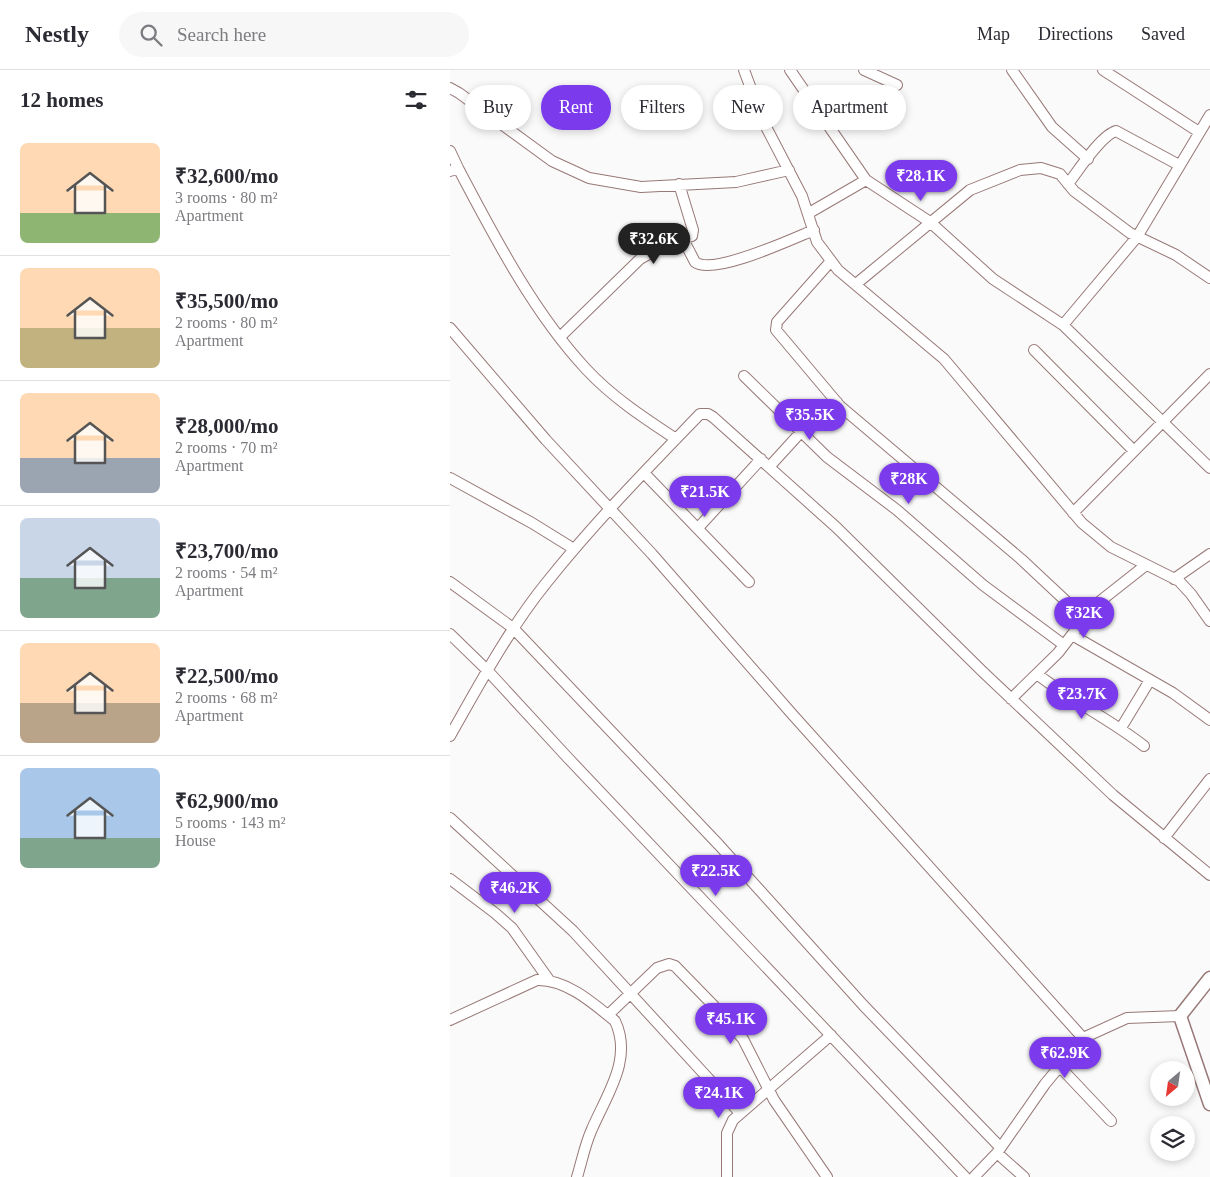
<!DOCTYPE html>
<meta charset="utf-8">
<style>
:root{--surface:#fff;--page:#f7f7f7;--text:#2b2b33;--muted:#7c7c81;--line:#e1e1e2;--accent:#7c3aed}
body{margin:0;font-family:Georgia,serif;background:var(--page);color:var(--text);height:100vh;display:flex;flex-direction:column;font-size:19px;white-space:nowrap}
*{box-sizing:border-box;margin:0}
p{font-size:16px;color:var(--muted)}
.icon{flex:none;width:28px;height:28px;fill:none;stroke:currentColor;stroke-width:2;stroke-linecap:round;stroke-linejoin:round}
.map{position:relative;flex:1;overflow:hidden}
.sheet{display:flex;flex-direction:column;background:var(--surface);width:450px}
.sheet>*{flex:none}
.banner{position:absolute;left:15px;top:15px;width:475px;height:45px;display:flex;gap:10px}
.needle{width:32px;rotate:209deg}
.controls{position:absolute;left:700px;top:991px;display:grid;gap:10px}
.controls a{display:grid;place-items:center;width:45px;height:45px;border-radius:50%;background:var(--surface);box-shadow:0 2px 8px #0003;font-size:25px}
.price{position:absolute;translate:-50% -42px;padding:0 11px;border-radius:18px;background:var(--accent);color:#fff;font-size:16px;line-height:32px;filter:drop-shadow(0 1px 2px #0008)}
.price::after{content:'';position:absolute;left:50%;top:30px;width:15px;height:11px;margin-left:-8px;background:inherit;clip-path:polygon(0 0,100% 0,50% 100%)}
.price.selected{background:#222;color:#fff}
ul{padding:0;list-style:none}
li{display:flex;align-items:center;gap:15px;height:125px;padding:0 20px}
li+li{border-top:1px solid var(--line)}
li span{display:grid;place-items:center;flex:none;width:140px;height:100px;border-radius:8px;color:#555}
li>.icon{margin-inline-start:auto}
span .icon{width:60px;height:60px;fill:#fffc;stroke-width:1}
li b{font-size:21px}
h2{display:flex;justify-content:space-between;align-items:center;height:60px;padding:0 20px;font-size:21px}
.tag{padding:0 18px;border-radius:22px;background:var(--surface);box-shadow:0 2px 8px #0003;font-size:18px;line-height:45px}
.tag.selected{background:var(--accent);color:#fff}
header{display:flex;align-items:center;gap:30px;box-sizing:border-box;height:70px;padding:0 25px;background:var(--surface);border-bottom:1px solid var(--line)}
header strong{font-size:24px}
nav{display:flex;gap:28px;margin-inline-start:auto;font-size:18px}
.search{width:350px;height:45px;background:var(--page);display:flex;align-items:center;gap:12px;box-sizing:border-box;padding:0 18px;border-radius:28px;color:var(--muted);font-size:19px}
main{display:flex;flex:1;min-height:0}
.map>svg:first-child{display:block}
</style>
<header>
<strong>Nestly</strong>
<div class="search"><svg class="icon" aria-label="search" viewBox="0 0 24 24"><circle cx="10" cy="10" r="6"/><path d="M15 15l6 6"/></svg>Search here</div>
<nav><a>Map</a><a>Directions</a><a>Saved</a></nav>
</header>
<main>
<section class="sheet">
<h2>12 homes<svg class="icon" aria-label="filters" viewBox="0 0 24 24"><path d="M4 7h16M4 17h16"/><circle cx="9" cy="7" r="2"/><circle cx="15" cy="17" r="2"/></svg></h2>
<ul>
<li><span style="background:linear-gradient(#ffd9b3 70%,#8fb573 0)"><svg class="icon" aria-label="home" viewBox="0 0 24 24"><path d="M3 11l9-7 9 7M6 9v11h12V9"/></svg></span><div><b>₹32,600/mo</b><p>3 rooms · 80 m²</p><p>Apartment</p></div></li>
<li><span style="background:linear-gradient(#ffd9b3 60%,#c2b280 0)"><svg class="icon" aria-label="home" viewBox="0 0 24 24"><path d="M3 11l9-7 9 7M6 9v11h12V9"/></svg></span><div><b>₹35,500/mo</b><p>2 rooms · 80 m²</p><p>Apartment</p></div></li>
<li><span style="background:linear-gradient(#ffd9b3 65%,#9aa5b1 0)"><svg class="icon" aria-label="home" viewBox="0 0 24 24"><path d="M3 11l9-7 9 7M6 9v11h12V9"/></svg></span><div><b>₹28,000/mo</b><p>2 rooms · 70 m²</p><p>Apartment</p></div></li>
<li><span style="background:linear-gradient(#c9d6e8 60%,#7fa58c 0)"><svg class="icon" aria-label="home" viewBox="0 0 24 24"><path d="M3 11l9-7 9 7M6 9v11h12V9"/></svg></span><div><b>₹23,700/mo</b><p>2 rooms · 54 m²</p><p>Apartment</p></div></li>
<li><span style="background:linear-gradient(#ffd9b3 60%,#b9a48a 0)"><svg class="icon" aria-label="home" viewBox="0 0 24 24"><path d="M3 11l9-7 9 7M6 9v11h12V9"/></svg></span><div><b>₹22,500/mo</b><p>2 rooms · 68 m²</p><p>Apartment</p></div></li>
<li><span style="background:linear-gradient(#a9c7e8 70%,#7fa58c 0)"><svg class="icon" aria-label="home" viewBox="0 0 24 24"><path d="M3 11l9-7 9 7M6 9v11h12V9"/></svg></span><div><b>₹62,900/mo</b><p>5 rooms · 143 m²</p><p>House</p></div></li>
</ul>
</section>
<div class="map">
<svg width="760" height="1107" viewBox="0 0 760 1107">
<rect width="100%" height="100%" fill="#fafafa"/>
<g fill="none" stroke-linecap="round" stroke-linejoin="round">
<defs>
<path id="minor" d="M294,0L313,51L352,126L367,172L388,200L494,289L632,453L661,477L729,511L741,524L760,551
M340,0L416,110L480,152L543,209L613,255
M414,0L447,15
M562,0L602,57L638,89
M653,0L749,62
M0,18L9,23L102,91L139,108L191,117L286,112L339,100
M760,45L687,167L613,255L760,398
M0,81L8,98L0,101
M8,98C44,166 83,242 136,299C162,327 194,348 226,369
M618,114C628,101 651,65 666,61L729,95
M359,143L416,110
M233,169L245,192C263,206 342,169 364,160
M381,191L327,252L326,260L390,336L571,489L634,548
M406,214L520,120L570,100L591,98L610,104L624,121L680,163L726,185L760,208
M0,258L96,370L202,484L342,644L633,968
M110,267L190,189L218,173L242,166L243,160L229,114
M584,280L684,381
M294,306L377,387L447,440L533,515L614,575
M320,396L351,362L387,332
M194,403L299,512
M0,408L82,453L124,479
M623,443L760,304
M248,458L311,389
M724,509L760,484
M0,512L63,558L269,775L414,936L550,1077
M0,564L37,600L118,688L515,1107
M622,565L723,623L760,650
M587,604C621,631 660,649 694,676
M561,629L608,583L644,536L696,495
M671,658L700,610
M0,666C30,613 59,559 97,512C144,453 198,398 250,344H258L263,347L386,457L533,602L663,725L760,805
M0,748L123,861L290,1043
M714,768L760,709
M0,809L45,843L62,858L99,910
M158,945L207,898L219,894L225,896L263,935L293,969L324,1030L377,1107
M0,950L87,910C116,909 143,933 165,951C183,989 157,1024 142,1059C135,1074 132,1091 127,1107
M609,996L661,1051
M547,1083L574,1107
M277,1107V1063L283,1050L381,965
M524,1107L547,1083L595,1014L633,968L677,948L730,946"/>
<path id="tertiary" d="M760,908L730,946L760,1034"/>
</defs>
<use href="#minor" stroke="#987877" stroke-width="12"/>
<use href="#tertiary" stroke="#987877" stroke-width="15"/>
<use href="#minor" stroke="#fff" stroke-width="10"/>
<use href="#tertiary" stroke="#fff" stroke-width="12"/>
</g>
</svg>
<div class="controls">
<a><svg class="needle" viewBox="-14 -14 28 28"><path d="M0-13l5 13h-10z" fill="#e53935"/><path d="M0 13l5-13h-10z" fill="#7c7c81"/></svg></a>
<a><svg class="icon" aria-label="layers" viewBox="0 0 24 24"><path d="M12 4l9 5-9 5-9-5zM3 14l9 5 9-5"/></svg></a>
</div>
<b class="price" style="left:471px;top:132px">₹28.1K</b>
<b class="price selected" style="left:204px;top:195px">₹32.6K</b>
<b class="price" style="left:360px;top:371px">₹35.5K</b>
<b class="price" style="left:459px;top:435px">₹28K</b>
<b class="price" style="left:255px;top:448px">₹21.5K</b>
<b class="price" style="left:634px;top:569px">₹32K</b>
<b class="price" style="left:632px;top:650px">₹23.7K</b>
<b class="price" style="left:266px;top:827px">₹22.5K</b>
<b class="price" style="left:65px;top:844px">₹46.2K</b>
<b class="price" style="left:281px;top:975px">₹45.1K</b>
<b class="price" style="left:615px;top:1009px">₹62.9K</b>
<b class="price" style="left:269px;top:1049px">₹24.1K</b>
<div class="banner">
<a class="tag">Buy</a>
<a class="tag selected">Rent</a>
<a class="tag">Filters</a>
<a class="tag">New</a>
<a class="tag">Apartment</a>
</div>
</div>
</main>
